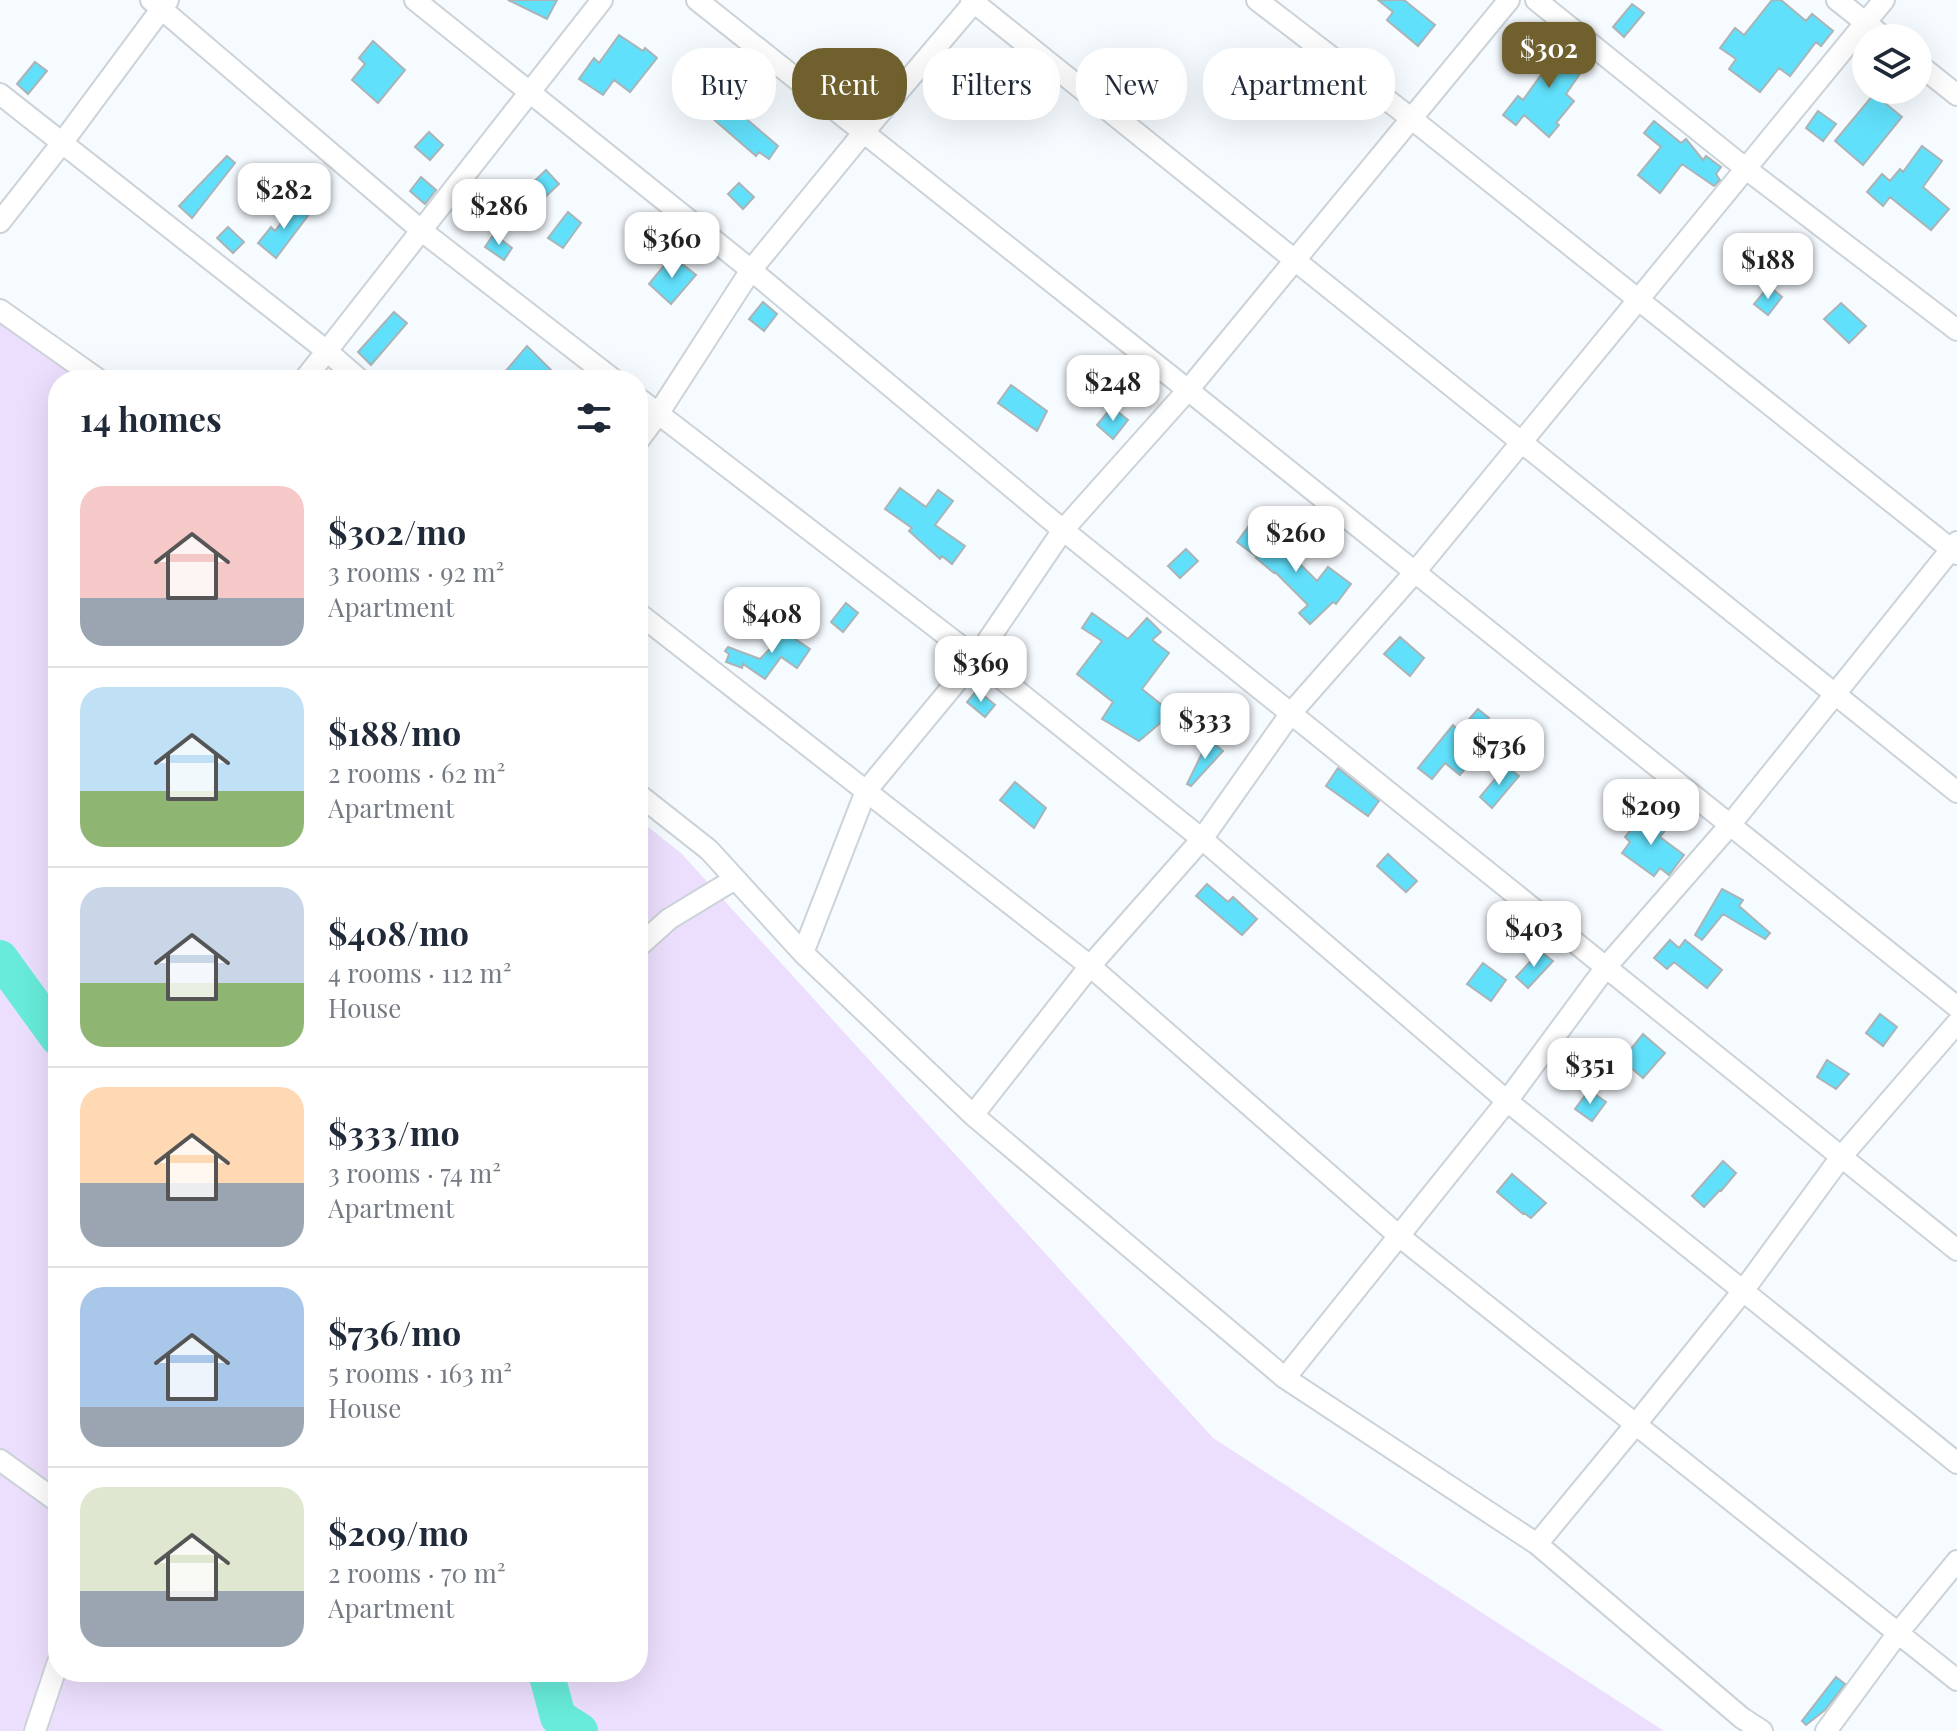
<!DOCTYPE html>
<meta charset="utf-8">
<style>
:root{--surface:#fff;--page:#f2f2f3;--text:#1f2937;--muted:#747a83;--line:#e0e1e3;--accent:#6f602e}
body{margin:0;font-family:"Playfair Display",serif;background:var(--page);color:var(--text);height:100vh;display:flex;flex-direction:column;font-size:30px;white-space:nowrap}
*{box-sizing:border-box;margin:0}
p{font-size:26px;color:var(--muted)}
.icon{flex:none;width:44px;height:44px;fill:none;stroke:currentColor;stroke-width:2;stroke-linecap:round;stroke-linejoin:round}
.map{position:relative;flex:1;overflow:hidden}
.details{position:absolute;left:48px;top:370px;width:600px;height:1312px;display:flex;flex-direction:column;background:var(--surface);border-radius:32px;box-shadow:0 8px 32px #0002}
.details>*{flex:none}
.top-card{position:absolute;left:672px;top:48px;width:760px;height:72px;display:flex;gap:16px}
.buttons{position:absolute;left:1852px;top:24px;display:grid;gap:16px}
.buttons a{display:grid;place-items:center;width:80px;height:80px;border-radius:50%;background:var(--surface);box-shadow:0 8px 32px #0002;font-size:40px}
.price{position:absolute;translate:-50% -68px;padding:0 18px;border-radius:16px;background:#fff;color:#222;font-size:26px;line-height:52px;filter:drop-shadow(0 2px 4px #0008)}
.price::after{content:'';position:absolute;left:50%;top:48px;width:24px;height:18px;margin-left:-12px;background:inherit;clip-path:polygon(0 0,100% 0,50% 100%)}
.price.on{background:var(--accent);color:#fff}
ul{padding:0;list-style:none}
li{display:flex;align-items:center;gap:24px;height:200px;padding:0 32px}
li+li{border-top:2px solid var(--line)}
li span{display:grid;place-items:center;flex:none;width:224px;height:160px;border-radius:24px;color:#555}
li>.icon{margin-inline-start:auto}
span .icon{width:96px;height:96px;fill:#fffc;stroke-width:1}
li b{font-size:34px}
h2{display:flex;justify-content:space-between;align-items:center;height:96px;padding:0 32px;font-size:34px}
.chip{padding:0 28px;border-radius:32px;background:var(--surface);box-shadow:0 8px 32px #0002;font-size:28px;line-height:72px}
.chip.on{background:var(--accent);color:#fff}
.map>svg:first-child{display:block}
</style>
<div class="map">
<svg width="1957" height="1731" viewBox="0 0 1957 1731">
<rect width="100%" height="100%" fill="#f6fbff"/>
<path fill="#ecdffd" d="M0,317L78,380H58V1672H638V819L681,853L1213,1438L1664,1731H0Z"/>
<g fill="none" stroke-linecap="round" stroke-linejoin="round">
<path stroke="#68ebda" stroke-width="36" d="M0,958L58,1038
M546,1672L558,1717L580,1731"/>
</g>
<path fill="#61e0fb" stroke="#aab4b6" stroke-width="2" d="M508,0H557L547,19Z
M1378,0H1404L1435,25L1418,46L1387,20L1393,12Z
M1772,0H1781L1806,21L1812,14L1833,31L1821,46L1816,42L1790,76L1779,68L1760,92L1729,69L1736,59L1720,48L1735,28L1744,35Z
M1632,4L1644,13L1624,37L1613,27Z
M619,35L643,51L645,48L657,58L630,92L614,80L603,95L579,79L594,58L599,63Z
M1550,36L1586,65L1566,94L1574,101L1556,123L1559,125L1549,137L1524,115L1516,125L1503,115L1518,96L1523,100L1548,65L1546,64L1551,58L1539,50Z
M373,41L405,70L378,103L352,80L365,64L359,58Z
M35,62L47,71L28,94L17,84Z
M709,78L725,93L721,97L778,146L769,159L759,152L756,156L690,99Z
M1874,94L1902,117L1863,165L1835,141Z
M1818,111L1836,124L1823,141L1806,128Z
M1654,121L1681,143L1686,139L1703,160L1706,156L1721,167L1716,174L1720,180L1714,186L1682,164L1660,193L1638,175L1661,147L1644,133Z
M429,132L443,145L430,160L415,147Z
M1922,146L1942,161L1923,187L1949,209L1931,230L1890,197L1883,206L1867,192L1882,174L1890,181L1900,169L1903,172Z
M227,156L235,163L192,218L179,206Z
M546,170L559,184L542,200L529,186Z
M421,177L436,190L425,204L410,191Z
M739,183L754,197L743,209L728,194Z
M296,203L310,213L276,258L258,243L271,227L275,231Z
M568,212L581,223L563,248L548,238Z
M228,227L244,242L233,253L217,238Z
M494,234L512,248L504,260L485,247Z
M672,256L696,275L671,304L649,284Z
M1769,286L1782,297L1768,315L1754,304Z
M763,302L777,314L764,331L749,319Z
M1841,303L1866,326L1849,343L1824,319Z
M394,312L407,323L371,365L358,352Z
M527,346L561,380H498Z
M1011,385L1047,411L1037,431L998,403Z
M1112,407L1128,420L1113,439L1097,425Z
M900,488L926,507L938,490L953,501L935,525L965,546L952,564L942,556L940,559L909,531L912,528L885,509Z
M1251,523L1298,562L1317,581L1328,567L1351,584L1336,604L1333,602L1310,624L1299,613L1308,605L1275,572L1274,573L1256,558L1257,557L1237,542Z
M1186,549L1198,561L1180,578L1168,566Z
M846,603L858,613L843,632L831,622Z
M1092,613L1128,639L1147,618L1161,632L1152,640L1169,653L1142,689L1172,713L1139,741L1102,719L1113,702L1077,674L1102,641L1082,628Z
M791,627L799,633L794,638L810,649L797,668L781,657L765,679L743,664L742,668L726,662L729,654L725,651L728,647L760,659Z
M1400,637L1424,658L1410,676L1384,654Z
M977,690L995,705L985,717L967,702Z
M1478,709L1489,718L1462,750L1473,759L1460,775L1445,763L1432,779L1418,768L1453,725L1459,731Z
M1209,739L1223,751L1191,786L1187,784Z
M1506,766L1519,776L1492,808L1480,797Z
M1338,768L1379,801L1368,816L1326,786Z
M1015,782L1046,808L1034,828L1000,800Z
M1646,811L1667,828L1660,837L1684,855L1669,875L1660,868L1654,876L1622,853L1630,842L1625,837Z
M1388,854L1417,881L1406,892L1377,866Z
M1207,884L1228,902L1233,897L1257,919L1242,935L1196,896Z
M1722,889L1743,900L1739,906L1770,933L1765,939L1723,914L1702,940L1695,935Z
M1670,940L1679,948L1685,940L1722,970L1707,988L1674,962L1667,969L1654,958Z
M1540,951L1553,961L1528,988L1516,977Z
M1483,963L1506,980L1491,1001L1467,984Z
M1880,1014L1897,1027L1883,1046L1866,1033Z
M1643,1034L1665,1053L1643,1078L1622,1060Z
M1827,1060L1849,1074L1836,1089L1817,1077Z
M1589,1090L1606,1102L1592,1121L1575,1109Z
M1723,1161L1736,1173L1721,1191L1720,1190L1704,1207L1692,1196Z
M1512,1174L1546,1203L1531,1218L1524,1213L1523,1214L1497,1192Z
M1836,1677L1845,1684L1825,1710L1806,1725L1802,1721Z"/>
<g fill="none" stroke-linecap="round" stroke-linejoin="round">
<defs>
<path id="street" d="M151,0L422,231L614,380
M415,0L751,270L1063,530L1957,1250
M697,0L1188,390L1957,1007
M971,0L1957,792
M1257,0L1412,119L1957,554
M1536,0L1745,168L1957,330
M1837,0L1885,38
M1918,64L1957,95
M0,94L328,352L360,380
M0,222L62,143L168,0
M0,310L99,380
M304,380L602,0
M638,398L976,658L1202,839L1507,1101L1957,1463
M638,441L658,414L751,270L864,132L976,0
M638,613L1090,966L1399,1236L1957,1680
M638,794L709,850L803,953L973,1115L1285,1378L1537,1544L1742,1718L1762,1731
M638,947L669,919L735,879
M803,953L866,791L976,658L1063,530L1188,390L1509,0
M973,1115L1090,966L1202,839L1291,713L1415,572L1884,0
M1285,1378L1507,1101L1606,967L1730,825L1957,542
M0,1460L58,1502
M1537,1544L1636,1424L1743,1291L1841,1157L1957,1023
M35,1731L58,1662
M1826,1731L1898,1633L1957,1561"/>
</defs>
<use href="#street" stroke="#cbd3d9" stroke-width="24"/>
<use href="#street" stroke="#fff" stroke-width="20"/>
</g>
</svg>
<div class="buttons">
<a><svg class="icon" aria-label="layers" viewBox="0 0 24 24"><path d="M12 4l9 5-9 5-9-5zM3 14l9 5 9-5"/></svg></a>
</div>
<b class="price on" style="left:1549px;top:90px">$302</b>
<b class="price" style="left:284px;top:231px">$282</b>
<b class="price" style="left:499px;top:247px">$286</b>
<b class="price" style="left:672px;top:280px">$360</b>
<b class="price" style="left:1768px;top:301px">$188</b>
<b class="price" style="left:1113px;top:423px">$248</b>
<b class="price" style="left:1296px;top:574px">$260</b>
<b class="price" style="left:772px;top:655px">$408</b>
<b class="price" style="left:981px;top:704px">$369</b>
<b class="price" style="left:1205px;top:761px">$333</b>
<b class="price" style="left:1499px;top:787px">$736</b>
<b class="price" style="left:1651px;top:847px">$209</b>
<b class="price" style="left:1534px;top:969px">$403</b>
<b class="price" style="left:1590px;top:1106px">$351</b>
<div class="top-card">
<a class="chip">Buy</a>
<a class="chip on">Rent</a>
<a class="chip">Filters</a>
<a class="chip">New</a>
<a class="chip">Apartment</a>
</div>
<section class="details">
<h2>14 homes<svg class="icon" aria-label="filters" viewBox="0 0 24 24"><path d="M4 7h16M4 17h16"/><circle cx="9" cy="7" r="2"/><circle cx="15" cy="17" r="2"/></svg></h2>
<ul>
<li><span style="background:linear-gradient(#f6c9c9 70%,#9aa5b1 0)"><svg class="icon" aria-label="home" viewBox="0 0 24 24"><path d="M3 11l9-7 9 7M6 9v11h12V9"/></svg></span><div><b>$302/mo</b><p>3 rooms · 92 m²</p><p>Apartment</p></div></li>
<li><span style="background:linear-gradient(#bfe0f5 65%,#8fb573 0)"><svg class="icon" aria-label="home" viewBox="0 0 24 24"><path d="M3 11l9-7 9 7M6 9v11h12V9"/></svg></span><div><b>$188/mo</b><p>2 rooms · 62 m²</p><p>Apartment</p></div></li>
<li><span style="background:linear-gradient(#c9d6e8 60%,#8fb573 0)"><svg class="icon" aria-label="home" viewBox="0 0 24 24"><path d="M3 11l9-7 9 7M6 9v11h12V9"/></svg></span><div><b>$408/mo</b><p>4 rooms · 112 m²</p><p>House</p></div></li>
<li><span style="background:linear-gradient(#ffd9b3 60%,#9aa5b1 0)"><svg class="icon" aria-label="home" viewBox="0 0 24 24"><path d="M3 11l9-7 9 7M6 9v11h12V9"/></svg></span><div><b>$333/mo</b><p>3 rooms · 74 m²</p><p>Apartment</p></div></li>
<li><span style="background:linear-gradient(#a9c7e8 75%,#9aa5b1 0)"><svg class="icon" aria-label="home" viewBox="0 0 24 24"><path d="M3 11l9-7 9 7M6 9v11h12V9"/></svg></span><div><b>$736/mo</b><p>5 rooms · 163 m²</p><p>House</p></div></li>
<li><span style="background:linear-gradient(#dfe7d0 65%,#9aa5b1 0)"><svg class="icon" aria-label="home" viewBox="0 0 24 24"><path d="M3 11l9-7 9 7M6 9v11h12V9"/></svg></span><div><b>$209/mo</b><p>2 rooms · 70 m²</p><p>Apartment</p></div></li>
</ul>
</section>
</div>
